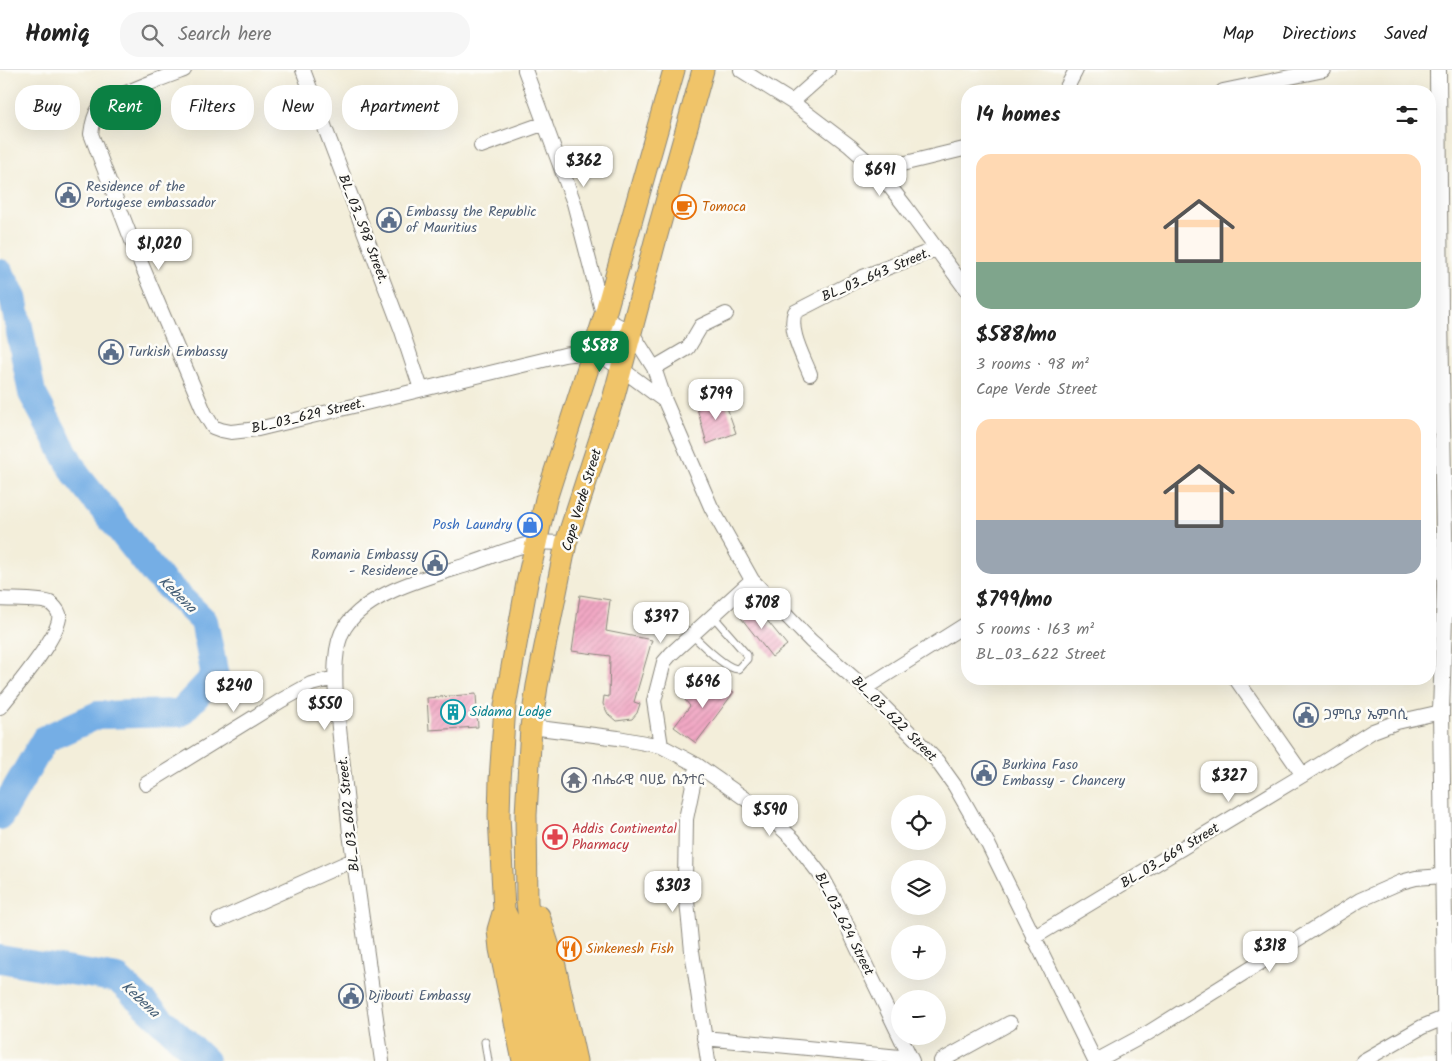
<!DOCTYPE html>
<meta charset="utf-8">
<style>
:root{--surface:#fff;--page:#f6f6f6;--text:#222;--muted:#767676;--line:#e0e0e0;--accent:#0b8043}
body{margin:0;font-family:Kalam,"Noto Sans Ethiopic",sans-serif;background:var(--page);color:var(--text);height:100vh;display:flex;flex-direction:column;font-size:19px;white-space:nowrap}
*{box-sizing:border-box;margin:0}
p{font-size:16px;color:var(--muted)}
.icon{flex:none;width:28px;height:28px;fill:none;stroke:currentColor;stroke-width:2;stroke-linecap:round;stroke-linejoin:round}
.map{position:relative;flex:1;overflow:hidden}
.details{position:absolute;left:961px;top:15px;width:475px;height:600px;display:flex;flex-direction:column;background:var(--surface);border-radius:20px;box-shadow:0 5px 20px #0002}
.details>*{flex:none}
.guide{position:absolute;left:15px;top:15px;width:475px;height:45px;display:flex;gap:10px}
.buttons{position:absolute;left:891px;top:725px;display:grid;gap:10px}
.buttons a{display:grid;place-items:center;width:55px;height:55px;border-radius:50%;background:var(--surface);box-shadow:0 5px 20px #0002;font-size:25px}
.price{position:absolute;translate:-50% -42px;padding:0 11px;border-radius:10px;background:#fff;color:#222;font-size:16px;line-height:32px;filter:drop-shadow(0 1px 2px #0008)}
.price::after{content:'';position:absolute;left:50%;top:30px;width:15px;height:11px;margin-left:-8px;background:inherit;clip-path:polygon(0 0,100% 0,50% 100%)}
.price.current{background:var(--accent);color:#fff}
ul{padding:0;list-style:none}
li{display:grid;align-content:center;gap:10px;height:265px;padding:0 15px}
li span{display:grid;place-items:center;height:155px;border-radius:15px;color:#555}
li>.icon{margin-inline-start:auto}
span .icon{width:90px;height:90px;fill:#fffc;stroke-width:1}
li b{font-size:21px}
h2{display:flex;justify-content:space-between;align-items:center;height:60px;padding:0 15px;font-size:21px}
.pill{padding:0 18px;border-radius:20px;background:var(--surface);box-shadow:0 5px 20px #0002;font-size:18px;line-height:45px}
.pill.current{background:var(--accent);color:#fff}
header{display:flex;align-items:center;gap:30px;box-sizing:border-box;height:70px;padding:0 25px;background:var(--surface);border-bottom:1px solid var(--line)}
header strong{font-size:24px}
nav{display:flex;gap:28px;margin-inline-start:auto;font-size:18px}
.search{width:350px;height:45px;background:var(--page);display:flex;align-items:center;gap:12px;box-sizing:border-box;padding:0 18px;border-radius:20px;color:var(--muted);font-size:19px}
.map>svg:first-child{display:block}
</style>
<header>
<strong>Homiq</strong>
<div class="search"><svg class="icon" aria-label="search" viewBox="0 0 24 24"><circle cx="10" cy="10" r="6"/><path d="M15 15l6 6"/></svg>Search here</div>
<nav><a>Map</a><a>Directions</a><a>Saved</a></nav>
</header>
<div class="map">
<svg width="1452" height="991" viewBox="0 0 1452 991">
<defs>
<pattern id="building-hatch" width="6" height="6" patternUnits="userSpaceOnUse" patternTransform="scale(1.25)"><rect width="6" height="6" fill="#f1a8c4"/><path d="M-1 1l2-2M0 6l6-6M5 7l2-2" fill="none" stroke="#ce90a8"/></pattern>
</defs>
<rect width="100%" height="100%" fill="#fdfcf7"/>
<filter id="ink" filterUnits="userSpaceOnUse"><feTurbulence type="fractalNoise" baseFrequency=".02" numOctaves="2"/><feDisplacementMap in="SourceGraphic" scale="10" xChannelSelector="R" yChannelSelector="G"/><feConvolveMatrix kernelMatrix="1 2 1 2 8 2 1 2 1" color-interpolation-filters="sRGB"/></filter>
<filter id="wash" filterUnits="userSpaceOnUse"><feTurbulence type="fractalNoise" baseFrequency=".0096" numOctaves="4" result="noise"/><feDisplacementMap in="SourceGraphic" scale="20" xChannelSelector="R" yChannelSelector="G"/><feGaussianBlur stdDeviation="1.12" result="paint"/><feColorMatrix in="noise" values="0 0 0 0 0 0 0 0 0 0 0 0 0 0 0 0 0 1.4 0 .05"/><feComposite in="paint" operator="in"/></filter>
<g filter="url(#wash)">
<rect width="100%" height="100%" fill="#f3eeda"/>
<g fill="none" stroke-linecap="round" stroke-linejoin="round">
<path stroke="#75aee5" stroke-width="28" d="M0,203L13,227L32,323L77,406L156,505L204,551L215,606L180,643L98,645L45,669L0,746
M0,889L118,909L205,991"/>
</g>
<g id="blocks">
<path fill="url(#building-hatch)" d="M724,329L736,363L707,374L697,338Z
M580,525L610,530L606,561L652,570L634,632L640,634L637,643L632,649L616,651L608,644L603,634L604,626L609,627L610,586L572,581Z
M752,532L787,575L772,587L738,544Z
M714,606L734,622L696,673L674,657L690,636L685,630L695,618L701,623Z
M476,624L478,657L429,660L427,628Z"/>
</g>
</g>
<g filter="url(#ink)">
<use href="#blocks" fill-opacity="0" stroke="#88857b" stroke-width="1"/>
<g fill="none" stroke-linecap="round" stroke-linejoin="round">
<defs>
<path id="service" d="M692,565C702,574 725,599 738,599L747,589V585L713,546
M485,972L488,991"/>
<path id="minor" d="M184,0C168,6 107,28 99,38C94,46 92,56 91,64L137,184L205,344L213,357L221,360L231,362L258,359L564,285C572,284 582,282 591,282C604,283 650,321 665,331
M303,0L402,261L421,319
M525,0L574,133L604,248L632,263L654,298L665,331L711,437L752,510L811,571L865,618L909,662L937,691L955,716L988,774L1095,991
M741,0L792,32L850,76L877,100L905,136L968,222
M1065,21L1076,0
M1223,21L1324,0
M792,32L828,0
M481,76L545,53
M877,100L968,78
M654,298L688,278L701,256L726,244
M810,304C803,286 788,260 795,242L863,207L936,179
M1430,502L1444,497
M0,529C10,530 42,529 50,533C53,535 58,540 59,544C63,562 13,621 0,637
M1236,609L1303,705
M865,618L968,553
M531,657L618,668L661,676L697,695L763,741L793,769L823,808L838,836L854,871L912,991
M661,676L654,631L664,592L671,584L752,510
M697,695L686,749L685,811L692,881L708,991
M146,714L282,630L311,614L335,608
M219,850L353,790
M1033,868L1303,705L1373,661L1397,652L1441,642
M704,968L910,988
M382,991L350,763L336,629C335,609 333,575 345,557C370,520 433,506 473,493C493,486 514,476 536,473C546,472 556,473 566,473
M941,991L1010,953
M1096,991L1148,963L1360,830L1401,812L1416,808L1443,806
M1363,991L1422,957L1446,947"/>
<path id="tertiary" d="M1438,0L1440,248L1445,516L1441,642L1446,991"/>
<path id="primary" d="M503,843L498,860L500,879L523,991
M539,846L555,896L576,991
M540,991L511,855L504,840L499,746L500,710L505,636L527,513L546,429L604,248L674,0
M557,991L530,859L527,832L526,745L531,657L537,616L566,473L614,326L656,168L703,0"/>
</defs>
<use href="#service" stroke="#88857b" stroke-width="9"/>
<use href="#minor" stroke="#88857b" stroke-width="16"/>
<use href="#tertiary" stroke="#88857b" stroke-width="18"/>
<use href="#primary" stroke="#88857b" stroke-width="23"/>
<use href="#service" stroke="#fff" stroke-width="7"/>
<use href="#minor" stroke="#fff" stroke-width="14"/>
<use href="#tertiary" stroke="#fff" stroke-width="16"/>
<use href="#primary" stroke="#f0c469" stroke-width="21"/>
</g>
</g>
<defs>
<symbol id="civic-ring" viewBox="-11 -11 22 22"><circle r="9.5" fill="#fdfcf7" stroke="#5c6f8a" stroke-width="1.5"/><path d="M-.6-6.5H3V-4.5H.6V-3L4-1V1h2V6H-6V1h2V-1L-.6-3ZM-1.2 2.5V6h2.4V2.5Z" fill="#5c6f8a"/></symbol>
<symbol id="cafe-ring" viewBox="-11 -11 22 22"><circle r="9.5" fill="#fdfcf7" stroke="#e8710a" stroke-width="1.5"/><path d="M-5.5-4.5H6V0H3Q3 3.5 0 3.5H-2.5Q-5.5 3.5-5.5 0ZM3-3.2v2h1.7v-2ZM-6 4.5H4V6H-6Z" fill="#e8710a"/></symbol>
<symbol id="shop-ring" viewBox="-11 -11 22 22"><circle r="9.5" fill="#fdfcf7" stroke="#3f7fe0" stroke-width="1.5"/><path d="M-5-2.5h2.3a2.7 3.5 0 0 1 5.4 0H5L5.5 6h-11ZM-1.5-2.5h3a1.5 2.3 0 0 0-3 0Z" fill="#3f7fe0"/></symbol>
<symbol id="building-ring" viewBox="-11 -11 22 22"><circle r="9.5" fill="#fdfcf7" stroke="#0f9aa8" stroke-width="1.5"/><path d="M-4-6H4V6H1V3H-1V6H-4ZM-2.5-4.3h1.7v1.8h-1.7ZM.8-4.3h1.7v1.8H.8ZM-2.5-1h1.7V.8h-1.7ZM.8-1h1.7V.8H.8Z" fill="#0f9aa8"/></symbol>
<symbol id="temple-ring" viewBox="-11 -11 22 22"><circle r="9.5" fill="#fdfcf7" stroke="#6b7280" stroke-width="1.5"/><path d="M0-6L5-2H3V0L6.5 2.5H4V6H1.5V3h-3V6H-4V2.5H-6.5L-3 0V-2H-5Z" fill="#6b7280"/></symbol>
<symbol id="pharmacy-ring" viewBox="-11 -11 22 22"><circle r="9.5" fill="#fdfcf7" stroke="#e0444e" stroke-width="1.5"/><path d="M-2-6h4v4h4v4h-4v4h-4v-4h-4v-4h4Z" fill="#e0444e"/></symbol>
<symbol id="restaurant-ring" viewBox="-11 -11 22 22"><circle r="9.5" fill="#fdfcf7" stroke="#e8710a" stroke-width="1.5"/><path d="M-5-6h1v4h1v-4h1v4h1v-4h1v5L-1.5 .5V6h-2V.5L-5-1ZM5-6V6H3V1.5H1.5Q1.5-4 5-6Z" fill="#e8710a"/></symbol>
</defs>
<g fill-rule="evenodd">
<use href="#civic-ring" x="54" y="111" width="28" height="28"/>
<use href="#cafe-ring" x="670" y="123" width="28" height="28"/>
<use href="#civic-ring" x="375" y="136" width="28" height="28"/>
<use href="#civic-ring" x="97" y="268" width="28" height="28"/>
<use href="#shop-ring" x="516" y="441" width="28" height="28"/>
<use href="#civic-ring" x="421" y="479" width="28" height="28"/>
<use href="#building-ring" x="439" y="628" width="28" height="28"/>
<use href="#civic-ring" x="1292" y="631" width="28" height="28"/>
<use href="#civic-ring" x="970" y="689" width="28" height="28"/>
<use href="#temple-ring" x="560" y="696" width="28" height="28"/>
<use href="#pharmacy-ring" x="541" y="753" width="28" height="28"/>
<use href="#restaurant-ring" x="555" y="865" width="28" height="28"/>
<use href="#civic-ring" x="337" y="912" width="28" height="28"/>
</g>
<g text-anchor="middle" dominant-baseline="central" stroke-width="5" stroke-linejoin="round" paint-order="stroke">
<g font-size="14" fill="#4e5e75" stroke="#fdfcf7" text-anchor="start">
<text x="86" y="117">Residence of the<tspan x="86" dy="16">Portugese embassador</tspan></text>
<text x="406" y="142">Embassy the Republic<tspan x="406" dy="16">of Mauritius</tspan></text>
<text x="128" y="282">Turkish Embassy</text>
<text x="418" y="485" text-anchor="end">Romania Embassy<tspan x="418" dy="16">- Residence</tspan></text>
<text x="1324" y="645">ጋምቢያ ኤምባሲ</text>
<text x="1002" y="695">Burkina Faso<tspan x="1002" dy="16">Embassy - Chancery</tspan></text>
<text x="368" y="926">Djibouti Embassy</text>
</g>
<g font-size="14" fill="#c56008" stroke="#fdfcf7" text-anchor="start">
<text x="702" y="137">Tomoca</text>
<text x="586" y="879">Sinkenesh Fish</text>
</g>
<g font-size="14" fill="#1c1c1c" stroke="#fdfcf7">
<text transform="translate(363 159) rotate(69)">BL_03_598 Street.</text>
<text transform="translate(876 205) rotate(-23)">BL_03_643 Street.</text>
<text transform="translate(308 346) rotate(-13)">BL_03_629 Street.</text>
<text transform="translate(582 430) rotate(-73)">Cape Verde Street</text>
<text transform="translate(894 649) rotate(45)">BL_03_622 Street</text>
<text transform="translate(349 744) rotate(-96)">BL_03_602 Street.</text>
<text transform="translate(1170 786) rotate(-31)">BL_03_669 Street</text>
<text transform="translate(844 854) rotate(63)">BL_03_624 Street</text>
</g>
<g font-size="14" fill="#366cbe" stroke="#fdfcf7" text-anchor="end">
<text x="512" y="455">Posh Laundry</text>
</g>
<g font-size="14" fill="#0d838f" stroke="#fdfcf7" text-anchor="start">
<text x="470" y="642">Sidama Lodge</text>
</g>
<g font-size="14" fill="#5b616d" stroke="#fdfcf7" text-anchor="start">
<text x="592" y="710">ብሔራዊ ባሀይ ሴንተር</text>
</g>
<g font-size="14" fill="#be3a42" stroke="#fdfcf7" text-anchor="start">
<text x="572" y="759">Addis Continental<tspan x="572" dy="16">Pharmacy</tspan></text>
</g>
<g font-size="15" font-style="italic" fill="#445e76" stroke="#fdfcf7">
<text transform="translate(177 525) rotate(44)">Kebena</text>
<text transform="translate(140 930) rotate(43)">Kebena</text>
</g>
</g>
</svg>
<div class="buttons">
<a><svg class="icon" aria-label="locate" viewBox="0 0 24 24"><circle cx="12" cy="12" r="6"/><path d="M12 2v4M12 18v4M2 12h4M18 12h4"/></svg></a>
<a><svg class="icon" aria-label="layers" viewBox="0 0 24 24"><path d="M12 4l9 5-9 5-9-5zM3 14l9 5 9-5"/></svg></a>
<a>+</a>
<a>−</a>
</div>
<b class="price" style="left:584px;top:118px">$362</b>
<b class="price" style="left:880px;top:127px">$691</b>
<b class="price" style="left:159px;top:201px">$1,020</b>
<b class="price current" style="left:600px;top:303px">$588</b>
<b class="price" style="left:716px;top:351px">$799</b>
<b class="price" style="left:762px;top:560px">$708</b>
<b class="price" style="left:661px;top:574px">$397</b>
<b class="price" style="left:703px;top:639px">$696</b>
<b class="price" style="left:234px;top:643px">$240</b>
<b class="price" style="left:325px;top:661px">$550</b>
<b class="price" style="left:1229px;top:733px">$327</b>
<b class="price" style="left:770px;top:767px">$590</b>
<b class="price" style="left:673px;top:843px">$303</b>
<b class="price" style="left:1270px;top:903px">$318</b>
<div class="guide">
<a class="pill">Buy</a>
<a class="pill current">Rent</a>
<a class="pill">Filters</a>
<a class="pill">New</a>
<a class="pill">Apartment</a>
</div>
<section class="details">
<h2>14 homes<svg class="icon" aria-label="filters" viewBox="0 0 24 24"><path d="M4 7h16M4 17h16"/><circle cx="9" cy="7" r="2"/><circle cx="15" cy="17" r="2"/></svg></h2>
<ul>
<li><span style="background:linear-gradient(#ffd9b3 70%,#7fa58c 0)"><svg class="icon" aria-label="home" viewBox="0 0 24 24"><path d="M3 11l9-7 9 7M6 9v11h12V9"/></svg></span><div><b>$588/mo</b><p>3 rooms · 98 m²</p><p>Cape Verde Street</p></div></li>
<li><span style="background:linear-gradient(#ffd9b3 65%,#9aa5b1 0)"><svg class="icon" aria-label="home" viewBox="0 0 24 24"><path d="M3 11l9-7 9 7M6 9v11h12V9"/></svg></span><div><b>$799/mo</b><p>5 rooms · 163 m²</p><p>BL_03_622 Street</p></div></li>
</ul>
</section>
</div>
